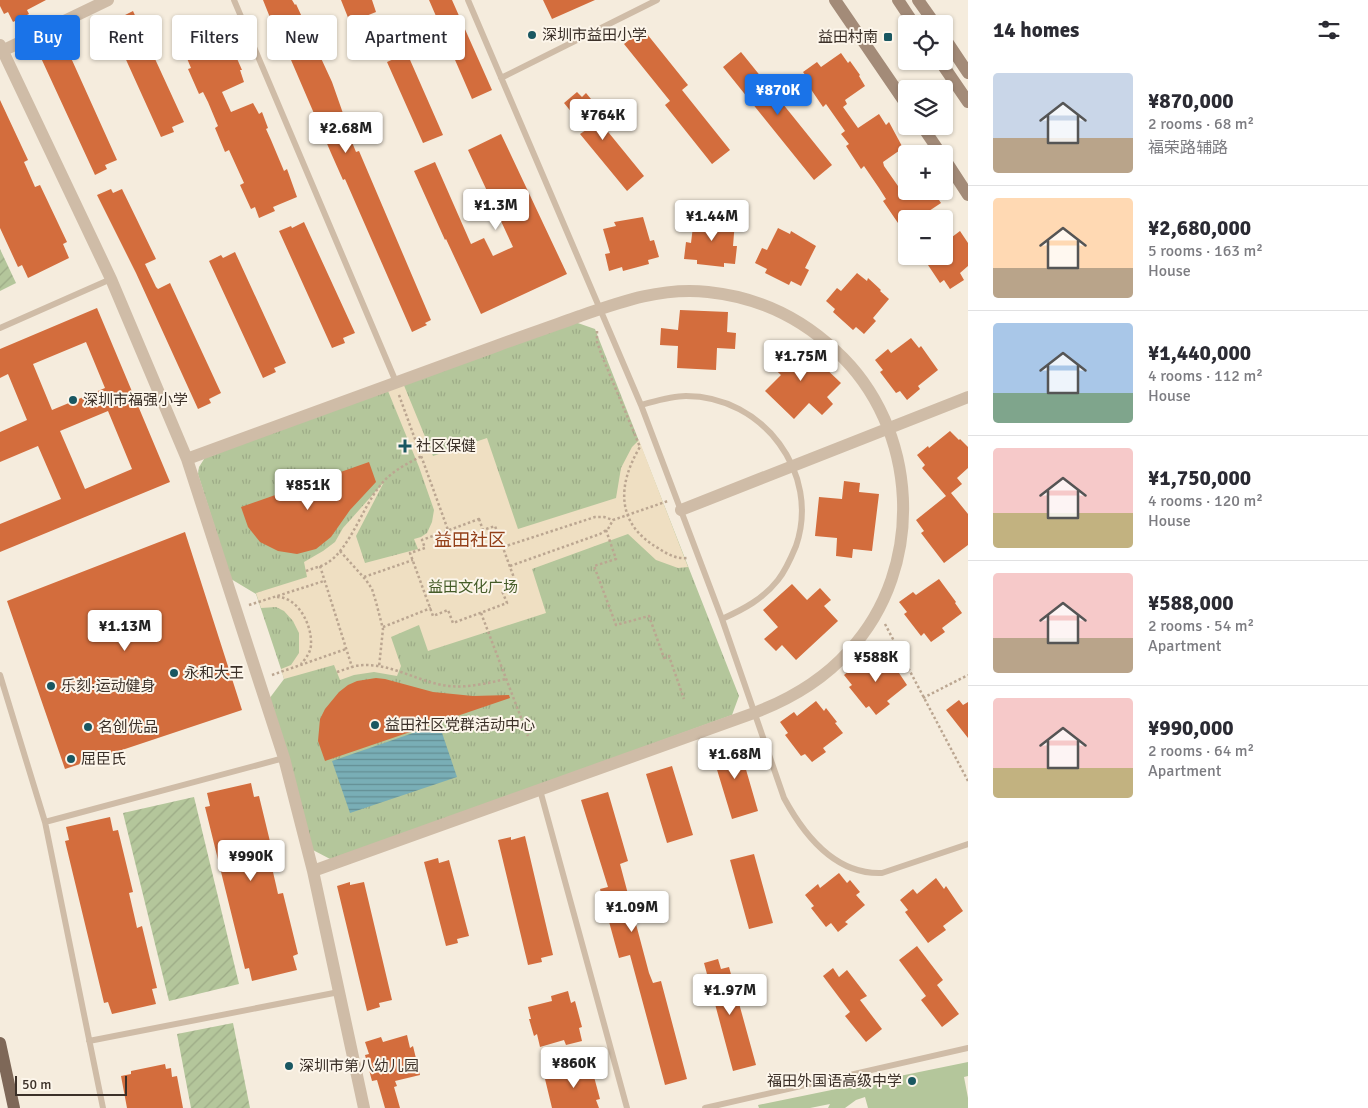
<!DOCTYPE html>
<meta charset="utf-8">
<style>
:root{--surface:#fff;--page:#f2f2f3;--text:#2b2b33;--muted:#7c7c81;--line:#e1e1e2;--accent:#1a73e8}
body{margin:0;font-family:Signika,"Noto Sans SC",sans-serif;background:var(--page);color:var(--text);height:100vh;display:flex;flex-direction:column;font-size:19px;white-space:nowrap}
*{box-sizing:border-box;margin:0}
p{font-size:16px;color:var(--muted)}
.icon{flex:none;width:28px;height:28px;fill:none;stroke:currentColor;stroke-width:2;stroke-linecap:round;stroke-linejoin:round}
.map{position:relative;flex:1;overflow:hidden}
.sheet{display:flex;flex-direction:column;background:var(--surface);width:400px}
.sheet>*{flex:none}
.hud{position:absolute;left:15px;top:15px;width:475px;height:45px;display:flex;gap:10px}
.controls{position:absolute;left:898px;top:15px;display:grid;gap:10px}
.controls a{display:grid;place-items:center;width:55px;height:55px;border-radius:5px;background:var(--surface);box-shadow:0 1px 4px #0004;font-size:25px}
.scale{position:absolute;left:15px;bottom:12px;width:112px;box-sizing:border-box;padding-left:5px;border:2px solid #3b3028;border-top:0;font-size:14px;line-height:18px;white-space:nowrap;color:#3b3028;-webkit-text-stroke:4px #fcf5ea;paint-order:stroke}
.price{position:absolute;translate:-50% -42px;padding:0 11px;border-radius:5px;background:#fff;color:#222;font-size:16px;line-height:32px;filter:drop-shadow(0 1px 2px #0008)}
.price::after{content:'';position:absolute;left:50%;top:30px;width:15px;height:11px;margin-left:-8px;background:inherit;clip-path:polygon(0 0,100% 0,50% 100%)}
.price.selected{background:var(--accent);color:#fff}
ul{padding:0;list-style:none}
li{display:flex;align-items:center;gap:15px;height:125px;padding:0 25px}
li+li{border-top:1px solid var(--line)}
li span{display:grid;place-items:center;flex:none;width:140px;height:100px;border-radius:5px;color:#555}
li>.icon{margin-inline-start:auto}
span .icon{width:60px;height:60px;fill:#fffc;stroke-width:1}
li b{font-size:21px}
h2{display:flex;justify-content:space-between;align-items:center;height:60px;padding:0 25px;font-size:21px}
.chip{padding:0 18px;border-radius:5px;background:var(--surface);box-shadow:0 1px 4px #0004;font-size:18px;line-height:45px}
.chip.selected{background:var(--accent);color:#fff}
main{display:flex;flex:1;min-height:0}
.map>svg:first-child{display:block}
</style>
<main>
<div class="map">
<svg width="968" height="1108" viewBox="0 0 968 1108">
<defs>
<pattern id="park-tufts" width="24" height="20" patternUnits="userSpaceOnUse" patternTransform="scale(1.25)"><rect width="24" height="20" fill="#b4c69b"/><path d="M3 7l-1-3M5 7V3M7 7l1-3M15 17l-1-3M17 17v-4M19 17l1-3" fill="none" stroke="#9caa86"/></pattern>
<pattern id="garden-furrows" width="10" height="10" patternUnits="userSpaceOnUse" patternTransform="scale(1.25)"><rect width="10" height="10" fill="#b4c69b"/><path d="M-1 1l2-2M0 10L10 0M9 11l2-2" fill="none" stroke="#9caa86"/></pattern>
<pattern id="water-rules" width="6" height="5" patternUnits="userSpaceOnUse" patternTransform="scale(1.25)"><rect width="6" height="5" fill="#79aeb6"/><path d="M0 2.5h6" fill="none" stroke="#648e94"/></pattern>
</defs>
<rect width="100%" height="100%" fill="#f5ecdd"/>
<path fill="#b4c69b" d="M968,1062V1076L964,1077L968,1098V1108H868L865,1097L856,1100L845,1108H828L830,1104L810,1108H759L758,1105Z"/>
<path fill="url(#park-tufts)" d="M572,321L595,329L739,696L732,715L332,860L311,849L269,699L284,679L281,669L256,594L231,579L198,474L199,467L206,456Z"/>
<path fill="url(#garden-furrows)" d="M0,249L16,283L0,291Z
M194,797L239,984L169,1001L123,813Z
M233,1023L250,1108H191L177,1034Z"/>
<path fill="#efdfc2" d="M403,383L433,456L487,438L518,529L616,498L621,468L632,447L639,440L688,567L678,568L656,560L628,534L532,569L546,613L428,651L419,625L391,637L401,666L397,676L374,672L354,675L340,680L334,665L284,679L281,669L291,665L299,653V633L293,621L284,611L276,607L261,608L256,593L307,577L304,562L323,551L335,542L343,528L384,482L356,536L365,563L418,549L414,539L421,537L427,533L432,522L434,510L419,467L388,391Z"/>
<path fill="url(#water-rules)" d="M439,724L457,777L350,813L332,761Z"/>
<path fill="#d36d3d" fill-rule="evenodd" d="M0,0H46L27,10L29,14L13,22L8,12L4,14L0,6Z
M263,0H292L295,5L296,4L332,82L345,119L343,120L356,152L359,151L431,320L425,323L427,325L412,332L345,179L343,180L331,153L288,53L285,55Z
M341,0H372L376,12L361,18L360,15L349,20Z
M429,0H452L492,90L472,99Z
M543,0H595L552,19Z
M133,11L184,122L172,127L174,132L161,137L108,20L120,15L121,17Z
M643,29L688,85L682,90L730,150L712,164L665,105L670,101L624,44Z
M227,44L232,56L235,54L242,70H240L244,82L222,92L231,112L253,103L259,114L262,112L268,128L266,129L271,140L284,171L287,169L297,197L273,207L275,211L259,218L255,207L251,209L240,185L244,183L229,150L225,152L215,128L218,126L208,102L203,92L199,94L188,69L191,68L186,56L202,49L204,54Z
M67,49L117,160L105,165L107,169L95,175L41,58L53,52L54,55Z
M741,52L832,165L814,180L723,67Z
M407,53L443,135L423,143L387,62Z
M841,53L848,63L850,61L860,75L859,76L865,86L845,100L847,104L843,107L858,128L879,114L886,125L889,122L903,148L883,162L884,166L898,186L906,180V191H933L941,203L917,219H904L898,223L883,201L886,199L879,188L864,166L861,169L846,146L849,144L841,134L845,131L826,104L823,107L808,85L811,83L803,72L817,62L821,67Z
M577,92L582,97L586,93L606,117L600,122L644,176L627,191L580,134L586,130L564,103Z
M0,100L28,160L24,162L35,187L40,185L67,242L63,244L69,258L28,278L22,265L18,267L0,228Z
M501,134L567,274L481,314L446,239L445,240L414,171L435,162L471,244L484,238L493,256L513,247L468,150Z
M111,189L113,193L122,189L156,259L145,264L156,287L158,289L170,283L221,393L209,399L211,403L198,409L136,273L97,195Z
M706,216L735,221L733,246H737L735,264L724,263V267L697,264V260L684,259L686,242L691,243L694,218L706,219Z
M643,217L650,241L654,240L659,257L648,260L649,264L623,271L622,267L609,271L605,254L610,253L603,229L616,226L614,222Z
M304,222L355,333L343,338L345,343L332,348L279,231L291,226L292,228Z
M778,228L790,234L791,231L816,246L805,268L809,270L801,286L791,281L789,285L765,273L767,269L755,263L762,248L767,250Z
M960,231L968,243V266L960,273L964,280L950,289L944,280L940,283L922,256H944V249L951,244L948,240Z
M235,252L286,363L274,368L276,372L263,378L209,261L221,255L223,258Z
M857,273L867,281L868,278L881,290L880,291L889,299L873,318L876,321L864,334L856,327L853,330L833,312L835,309L826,301L837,288L841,291Z
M97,308L170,482L0,552V524L61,499L38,446L0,462V432L27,420L8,374L0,378V349ZM86,342L105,388L52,410L33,364ZM108,411L132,469L85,489L60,431Z
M680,310L728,312L727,332L736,333L735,349L717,348L716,370L677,368L678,346L660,345L661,328L678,330Z
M911,338L919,348L921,346L938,370L918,386L920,389L907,400L900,391L896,393L880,372L883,370L875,360L888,349L891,353Z
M799,343L841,383L827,397L833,404L822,415L809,403L794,419L765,391L781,375L768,363L779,351L786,357Z
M950,431L959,440L960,439L968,447V468L957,478L962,484L951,493L968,514V545L944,563L921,533L924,531L916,520L946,496L922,468L925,465L917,455L928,446L929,448Z
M369,462L376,482L350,510L331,537L316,549L297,554L278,551L260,542L248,527L241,507Z
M844,481L860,483L859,492L879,494L872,551L853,549L852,558L836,556L837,538L815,536L819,497L842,499Z
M185,532L242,710L65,769L7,601Z
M939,579L956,602L955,603L962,613L942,628L945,632L931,642L924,633L921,636L904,614L907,612L899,602L913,592L916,595Z
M792,584L807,600L820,588L831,600L824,606L838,621L796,660L782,645L776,651L764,639L778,627L763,610Z
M880,653L888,663L891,661L907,685L887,701L890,704L876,715L869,706L866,708L849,687L852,685L844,675L857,664L861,668Z
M376,678L385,679L433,692L473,696L509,695L510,698L325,761L318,741L320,719L325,709L339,692L348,685L357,681Z
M959,700L963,705L968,702V738L946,710Z
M816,701L824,711L826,708L837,722L835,723L843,733L823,748L826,752L812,762L805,754L801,756L785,735L788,733L780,722L794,712L797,716Z
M738,742L758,811L732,819L711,750Z
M672,766L693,835L667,843L646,774Z
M251,783L254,797L259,796L274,858L270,859L276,885L278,894L283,893L298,954L293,956L297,970L252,981L249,968L245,969L205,807L210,806L207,793Z
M608,792L628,861L620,864L649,973L653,983L661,981L687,1079L665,1085L630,955L619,958L600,889L608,887L581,800Z
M110,817L113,831L118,830L133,892L129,893L135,919L137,928L142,926L157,988L152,989L156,1004L112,1014L108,1002L104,1003L65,841L69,840L66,827Z
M525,836L553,955L541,958L542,962L528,965L498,840L511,837V840Z
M754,854L773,923L749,929L730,860Z
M438,858L439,863L449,860L469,936L457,939L458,943L446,946L424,862Z
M839,873L847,883L850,880L860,892L856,895L865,905L845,922L848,924L838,932L831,923L826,927L811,908L814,906L805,895L818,884L820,888Z
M936,878L944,889L946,886L963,911L943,926L946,930L928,943L905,912L908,910L900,900L913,889L917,894Z
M350,882V885L364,882L392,1000L379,1003L380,1007L367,1011L337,886Z
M917,946L943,980L937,985L959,1014L942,1027L921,1000L926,996L899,960Z
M718,959L721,969L729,967L756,1065L733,1071L704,963Z
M833,968L839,977L847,970L867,996L860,1000L882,1029L866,1042L845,1016L850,1012L823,976Z
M568,991L571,1003L575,1001L582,1027L579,1028L582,1041L566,1045L564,1040L540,1047L537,1034L534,1036L529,1019H531L528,1007L552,1001L551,996Z
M407,1035L410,1048L413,1046L420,1075L395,1081L397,1086L394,1087L400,1108H385L377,1080L372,1081L365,1055L369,1054L365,1042L381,1037L383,1042Z
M586,1063L589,1074L593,1073L600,1099L596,1100L599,1108H552L545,1079L570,1072L569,1068Z
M165,1064L166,1069L171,1068L172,1077L177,1076L183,1108H127L121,1076L131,1074V1071Z"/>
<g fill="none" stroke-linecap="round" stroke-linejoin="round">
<path stroke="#bba691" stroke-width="2.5" stroke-dasharray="2.5 2.5" stroke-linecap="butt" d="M597,331V342L602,356L640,447C617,485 616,524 658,548C667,554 676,559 687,558
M399,395L448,530
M479,519L483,530L495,526L517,586L502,591L507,603L453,623L448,610L433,616L410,553L425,548L422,540Z
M606,530L616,559L594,566L616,625L649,616L664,658L669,656L684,699
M503,547L595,517H604L613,520
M340,551L366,580L372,589L376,602L383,629L379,667
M320,566L352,667
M510,566L600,534L608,529L613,520L668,501
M306,571C313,568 321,567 327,563C349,550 363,507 379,487C390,472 406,464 422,456
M364,577L413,560
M277,597C298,597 312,625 311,644C311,652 306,658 301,664
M249,605L324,581
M481,613L528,736
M885,624L968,781
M383,627L431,608
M337,672C343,670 349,668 355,666C388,660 418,683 449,686C468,688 488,683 506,679
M272,675L346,649
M923,698L968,675"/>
<path stroke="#cfbca7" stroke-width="6" d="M234,0L396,382
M468,0L641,405L722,619L784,798C804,835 835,875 882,873L968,844
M501,78L657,0
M0,328L111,279
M641,405C656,401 671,396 686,396C763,396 821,473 796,546C791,558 786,570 778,580C763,599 744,609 722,619
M0,675L45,822L103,1108
M540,790L627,1108
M45,822L284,758
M89,1041L339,992
M705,1108L968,1048"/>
<path stroke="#cfbca7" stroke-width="12" d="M0,45L111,279L187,459L284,758L313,871L364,1108
M0,52L108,0
M187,459C291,421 395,382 499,345C526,335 553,326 580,316C623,301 663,287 708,292C757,297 801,318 836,351C919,427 927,567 849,651C823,680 791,699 754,713L313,871
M681,510L968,397"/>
<path stroke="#a38b78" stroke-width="12" d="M835,0L906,104
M898,0L914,24
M918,0L935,24
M944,37L968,73
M940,61L968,102
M922,126L941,154
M944,158L968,195"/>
<path stroke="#7e6858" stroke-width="12" d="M0,1043L14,1108"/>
</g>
<g fill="#195761" stroke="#fcf5ea" stroke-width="2">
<circle cx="532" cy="35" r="5"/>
<rect x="883" y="32" width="10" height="10" rx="2.5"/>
<circle cx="73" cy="400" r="5"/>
<path d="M402.5 438.5h5v5h5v5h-5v5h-5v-5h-5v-5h5z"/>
<circle cx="174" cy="673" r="5"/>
<circle cx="51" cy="686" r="5"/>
<circle cx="375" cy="725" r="5"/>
<circle cx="88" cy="727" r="5"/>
<circle cx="71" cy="759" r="5"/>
<circle cx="289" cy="1066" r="5"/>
<circle cx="912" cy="1081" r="5"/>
</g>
<g text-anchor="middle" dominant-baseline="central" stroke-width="4" stroke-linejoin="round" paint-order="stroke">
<g font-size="15" fill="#3b3028" stroke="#fcf5ea" text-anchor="start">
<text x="542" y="35">深圳市益田小学</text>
<text x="878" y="37" text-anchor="end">益田村南</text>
<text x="83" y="400">深圳市福强小学</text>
<text x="416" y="446">社区保健</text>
<text x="184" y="673">永和大王</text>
<text x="61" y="686">乐刻·运动健身</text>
<text x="385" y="725">益田社区党群活动中心</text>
<text x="98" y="727">名创优品</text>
<text x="81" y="759">屈臣氏</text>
<text x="299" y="1066">深圳市第八幼儿园</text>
<text x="902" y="1081" text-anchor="end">福田外国语高级中学</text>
</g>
<g font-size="15" fill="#455c29" stroke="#fcf5ea">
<text x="473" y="587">益田文化广场</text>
</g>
<g font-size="18" fill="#933f18" stroke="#fcf5ea">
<text x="470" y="540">益田社区</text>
</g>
</g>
</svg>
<div class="controls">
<a><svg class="icon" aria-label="locate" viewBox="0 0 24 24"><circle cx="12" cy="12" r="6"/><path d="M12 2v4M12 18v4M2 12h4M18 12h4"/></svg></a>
<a><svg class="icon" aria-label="layers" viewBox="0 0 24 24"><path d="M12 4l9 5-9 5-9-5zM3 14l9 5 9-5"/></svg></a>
<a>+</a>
<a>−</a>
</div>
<div class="scale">50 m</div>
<b class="price selected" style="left:778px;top:116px">¥870K</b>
<b class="price" style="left:603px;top:141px">¥764K</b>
<b class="price" style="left:346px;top:154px">¥2.68M</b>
<b class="price" style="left:496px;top:231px">¥1.3M</b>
<b class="price" style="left:712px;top:242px">¥1.44M</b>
<b class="price" style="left:801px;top:382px">¥1.75M</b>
<b class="price" style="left:308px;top:511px">¥851K</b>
<b class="price" style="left:125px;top:652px">¥1.13M</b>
<b class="price" style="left:876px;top:683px">¥588K</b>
<b class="price" style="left:735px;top:780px">¥1.68M</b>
<b class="price" style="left:251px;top:882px">¥990K</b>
<b class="price" style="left:632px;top:933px">¥1.09M</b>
<b class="price" style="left:730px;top:1016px">¥1.97M</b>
<b class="price" style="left:574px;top:1089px">¥860K</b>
<div class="hud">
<a class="chip selected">Buy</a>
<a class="chip">Rent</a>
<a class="chip">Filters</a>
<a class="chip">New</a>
<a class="chip">Apartment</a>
</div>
</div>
<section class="sheet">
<h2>14 homes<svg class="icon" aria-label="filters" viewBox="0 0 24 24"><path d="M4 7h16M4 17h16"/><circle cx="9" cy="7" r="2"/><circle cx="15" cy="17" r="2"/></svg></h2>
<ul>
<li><span style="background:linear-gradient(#c9d6e8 65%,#b9a48a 0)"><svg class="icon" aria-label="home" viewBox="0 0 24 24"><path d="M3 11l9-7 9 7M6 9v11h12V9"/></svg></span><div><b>¥870,000</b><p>2 rooms · 68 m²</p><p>福荣路辅路</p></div></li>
<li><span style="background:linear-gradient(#ffd9b3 70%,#b9a48a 0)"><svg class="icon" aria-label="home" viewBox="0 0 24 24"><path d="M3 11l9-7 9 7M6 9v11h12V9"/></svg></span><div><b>¥2,680,000</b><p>5 rooms · 163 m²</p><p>House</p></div></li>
<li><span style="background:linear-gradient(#a9c7e8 70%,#7fa58c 0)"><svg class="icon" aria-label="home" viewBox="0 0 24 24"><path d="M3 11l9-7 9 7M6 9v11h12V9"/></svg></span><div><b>¥1,440,000</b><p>4 rooms · 112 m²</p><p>House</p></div></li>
<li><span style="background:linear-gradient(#f6c9c9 65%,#c2b280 0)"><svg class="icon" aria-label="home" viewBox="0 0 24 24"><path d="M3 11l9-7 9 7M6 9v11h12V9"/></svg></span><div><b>¥1,750,000</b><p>4 rooms · 120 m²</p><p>House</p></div></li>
<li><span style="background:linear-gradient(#f6c9c9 65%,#b9a48a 0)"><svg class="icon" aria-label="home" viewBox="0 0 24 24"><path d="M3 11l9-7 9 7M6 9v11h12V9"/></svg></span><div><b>¥588,000</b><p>2 rooms · 54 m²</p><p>Apartment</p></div></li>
<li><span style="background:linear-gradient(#f6c9c9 70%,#c2b280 0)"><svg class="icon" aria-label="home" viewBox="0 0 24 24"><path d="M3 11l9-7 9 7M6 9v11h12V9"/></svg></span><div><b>¥990,000</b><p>2 rooms · 64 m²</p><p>Apartment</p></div></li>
</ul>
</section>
</main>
